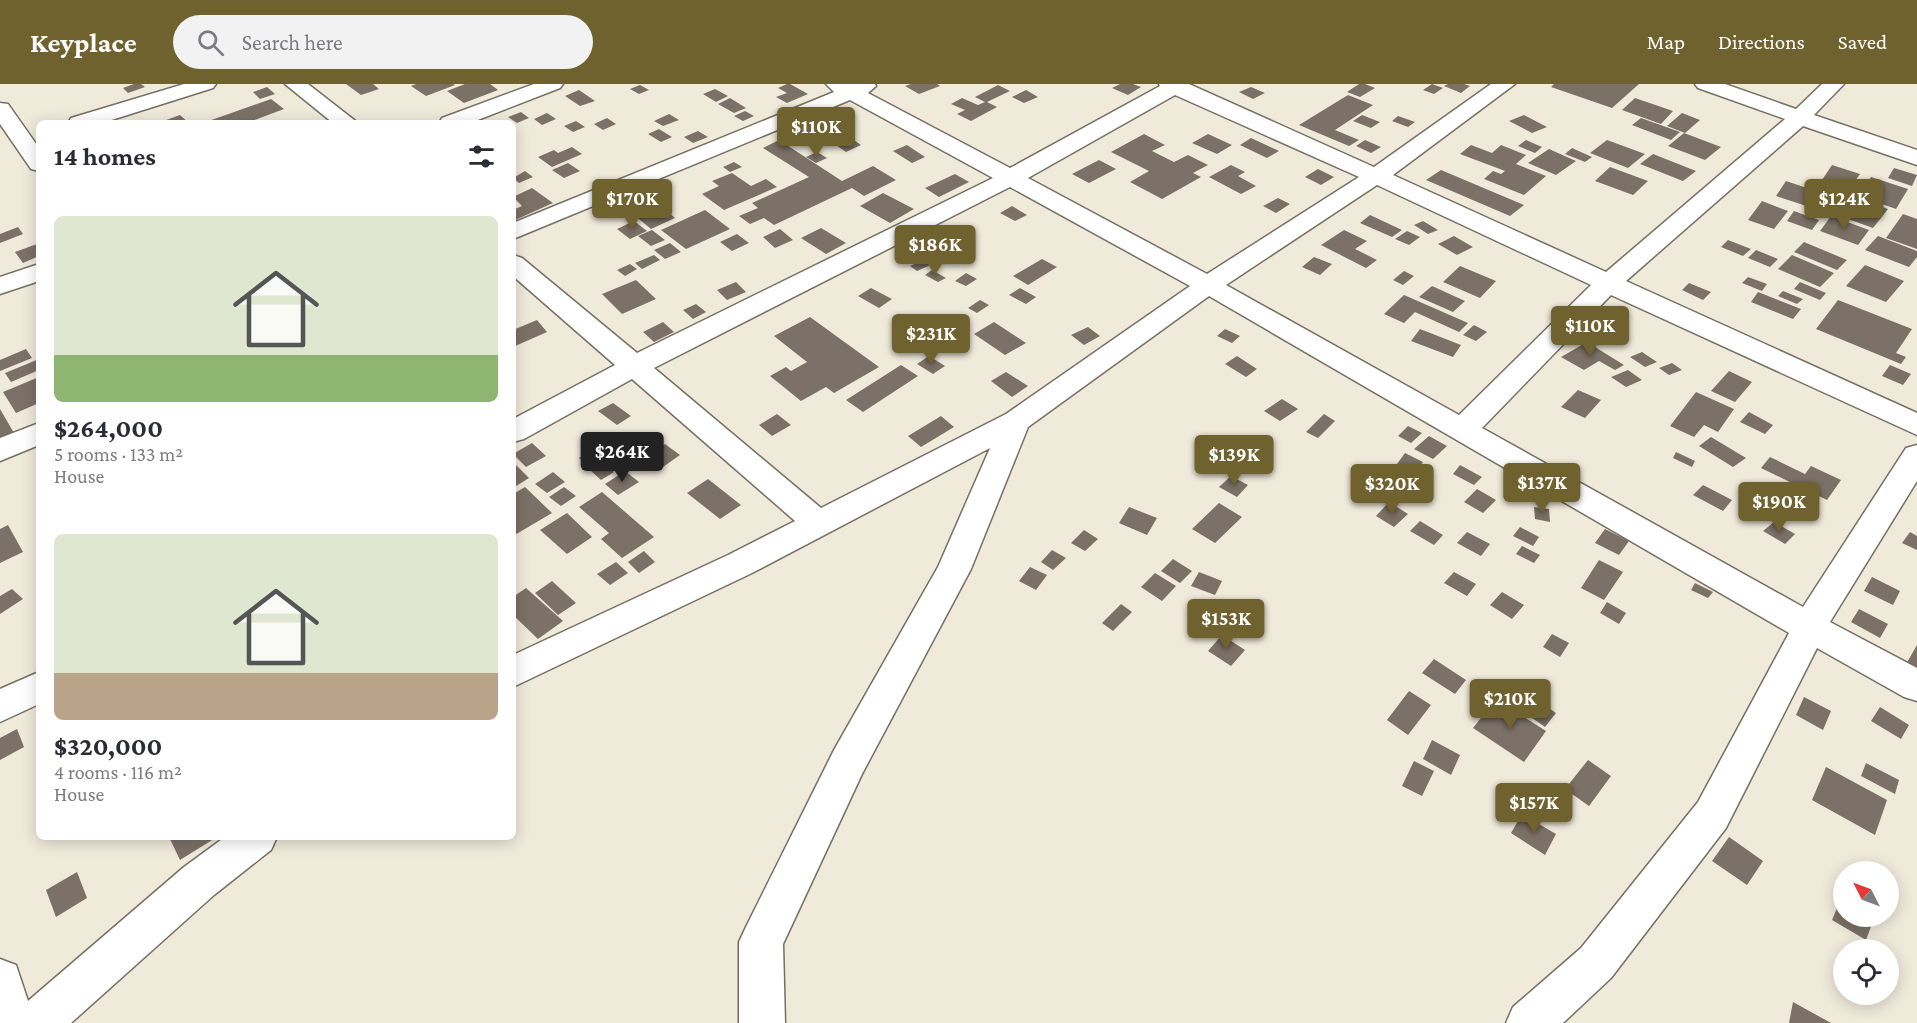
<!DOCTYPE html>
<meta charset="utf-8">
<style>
:root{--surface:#fff;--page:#f2f2f3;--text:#2b2b33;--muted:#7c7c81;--accent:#70622f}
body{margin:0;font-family:"Crimson Pro",serif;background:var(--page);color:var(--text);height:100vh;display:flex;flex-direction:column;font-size:22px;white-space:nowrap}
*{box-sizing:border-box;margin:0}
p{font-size:20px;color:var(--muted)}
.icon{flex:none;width:33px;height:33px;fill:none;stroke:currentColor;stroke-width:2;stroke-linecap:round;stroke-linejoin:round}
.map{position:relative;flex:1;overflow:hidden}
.sheet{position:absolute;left:36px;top:36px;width:480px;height:720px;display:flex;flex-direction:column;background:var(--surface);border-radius:9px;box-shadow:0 3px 15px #0003}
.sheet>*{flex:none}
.needle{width:39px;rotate:312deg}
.buttons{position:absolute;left:1833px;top:777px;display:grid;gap:12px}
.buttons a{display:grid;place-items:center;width:66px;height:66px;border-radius:50%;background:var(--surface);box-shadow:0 3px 15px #0003;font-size:30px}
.price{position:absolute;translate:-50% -51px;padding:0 14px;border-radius:6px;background:var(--accent);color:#fff;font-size:20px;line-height:39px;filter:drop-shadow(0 2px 3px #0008)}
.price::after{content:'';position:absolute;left:50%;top:36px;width:18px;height:14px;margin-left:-9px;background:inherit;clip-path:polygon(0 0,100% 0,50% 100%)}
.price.current{background:#222;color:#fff}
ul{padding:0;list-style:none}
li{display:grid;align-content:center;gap:12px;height:318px;padding:0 18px}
li span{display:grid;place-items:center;height:186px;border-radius:9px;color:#555}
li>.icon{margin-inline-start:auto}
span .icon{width:108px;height:108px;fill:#fffc;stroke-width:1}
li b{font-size:26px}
h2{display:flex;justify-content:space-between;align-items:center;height:72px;padding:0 18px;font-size:26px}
header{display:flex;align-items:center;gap:36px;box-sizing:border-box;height:84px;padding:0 30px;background:var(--accent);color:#fff}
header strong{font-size:28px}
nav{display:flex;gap:33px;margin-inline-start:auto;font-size:21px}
.search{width:420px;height:54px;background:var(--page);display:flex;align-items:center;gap:15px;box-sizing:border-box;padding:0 21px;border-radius:33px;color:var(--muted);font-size:22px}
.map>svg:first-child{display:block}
</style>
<header>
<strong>Keyplace</strong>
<div class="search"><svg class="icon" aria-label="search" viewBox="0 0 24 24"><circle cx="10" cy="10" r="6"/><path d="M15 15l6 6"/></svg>Search here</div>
<nav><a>Map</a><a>Directions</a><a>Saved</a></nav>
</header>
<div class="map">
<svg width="1917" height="939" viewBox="0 0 1917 939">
<rect width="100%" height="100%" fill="#f0eadb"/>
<path fill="#7c7167" d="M134,0H141L145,3L128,9L123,4Z
M346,0H373L379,5L361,11Z
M416,0H453L455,1L426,12L411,2Z
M465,0H490L498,6L464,19L447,7Z
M787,0H790L808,10L787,19L776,13L787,9L778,4Z
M911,0H937L940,2L919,10L905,2Z
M1120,0H1133L1141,3L1128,11L1112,4Z
M1359,0H1365L1375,4L1360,13L1347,8Z
M1432,0L1443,4L1434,10L1423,6Z
M1448,0H1464L1470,2L1461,9L1444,2Z
M1554,0H1639L1612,24L1551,3Z
M640,1L649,6L639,10L630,5Z
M998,1L1010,7L987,18L997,23L971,37L957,30L965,26L951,20L962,14L978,21L985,18L975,13Z
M267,3L275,10L260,15L253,8Z
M1251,3L1265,9L1253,15L1239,8Z
M715,5L728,12L716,18L703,10Z
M579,6L595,17L580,22L565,12Z
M1026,6L1038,13L1024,19L1012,13Z
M1348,11L1373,21L1335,46L1359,56L1349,62L1299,41Z
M730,14L746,24L734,29L718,20Z
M1635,14L1673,27L1661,40L1622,26Z
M271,15L284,25L247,39H203Z
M745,27L754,32L743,37L734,32Z
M521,28L529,34L517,39L508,33Z
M547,29L556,35L542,41L534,35Z
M1682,29L1700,36L1685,49L1667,42Z
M669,30L679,36L663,42L654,37Z
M180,31L189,39H158Z
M1362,31L1380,38L1371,44L1353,37Z
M1524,31L1547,43L1532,49L1509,37Z
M1398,32L1415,38L1408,43L1392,37Z
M607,34L616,40L603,46L594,40Z
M1641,34L1680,48L1671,56L1632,41Z
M576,37L585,43L573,48L564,42Z
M659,45L672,53L661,58L648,50Z
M698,47L708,53L693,59L684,53Z
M1684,49L1721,63L1705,76L1668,62Z
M1144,50L1165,61L1152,67L1174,78L1188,71L1208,81L1193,89L1201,93L1162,115L1130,98L1149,87L1111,68Z
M1208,50L1232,61L1217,70L1192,59Z
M851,54L861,61L846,68L836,61Z
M1251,54L1279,67L1267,74L1240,61Z
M779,56L842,97L873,82L896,96L864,112L852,104L774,141L764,134L750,140L739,132L758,124L752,119L809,93L763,64Z
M1365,56L1381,63L1371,69L1356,62Z
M1526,56L1542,63L1535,69L1518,62Z
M1607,56L1645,70L1628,84L1590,69Z
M907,61L925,73L912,79L893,67Z
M1471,61L1492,69L1501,61L1526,71L1516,80L1546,92L1524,111L1484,95L1493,87L1501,90L1505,87L1460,70Z
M572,63L582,70L552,83L538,73L554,66L558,69Z
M1572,64L1592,73L1585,78L1565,70Z
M1549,65L1576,77L1556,91L1528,79Z
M817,68L827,74L816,79L806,73Z
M1653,70L1696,87L1683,97L1640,80Z
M1099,76L1116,85L1089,99L1072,90Z
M734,78L742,83L730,88L723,83Z
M568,79L580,87L564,94L552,86Z
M1231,81L1245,88L1238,92L1256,102L1241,110L1209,93Z
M1832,81L1860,90L1847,108L1820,99Z
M1610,83L1648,97L1633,111L1595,97Z
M1894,84L1917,91L1912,102L1888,94Z
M1318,85L1334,93L1321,101L1305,93Z
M1441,86L1524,121L1510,132L1426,96Z
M525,87L533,93L519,99L513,94Z
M732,89L751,102L766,95L777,103L724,126L702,110L719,102L712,97Z
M955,90L969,98L939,113L925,104Z
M1871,93L1908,105L1896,125L1859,112Z
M1786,97L1837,114L1828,129L1776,112Z
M532,104L553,119L513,137V126L522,122L513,113Z
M883,109L914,125L890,139L860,122Z
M1849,111L1888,125L1873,144L1834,130Z
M640,114L660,130L667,127L675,134L651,145L622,121Z
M1278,114L1290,120L1276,129L1263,122Z
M1762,117L1788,127L1774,145L1748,136Z
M1012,122L1027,131L1015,137L1000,129Z
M705,126L730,145L686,165L661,146Z
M1794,127L1819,136L1812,146L1787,137Z
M1903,130L1917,135V165L1886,154Z
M1370,131L1402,146L1392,153L1360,139Z
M1831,132L1869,146L1858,161L1820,147Z
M634,137L647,147L630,155L617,145Z
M1423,137L1438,146L1428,150L1414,141Z
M18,143L23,150L0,159V150Z
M821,144L846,159L826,170L801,154Z
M780,145L793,156L775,164L763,153Z
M652,146L665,156L651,162L638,152Z
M1344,146L1367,157L1355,165L1377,176L1366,184L1321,161Z
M1407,147L1420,153L1409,161L1395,155Z
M737,150L749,159L732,167L720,158Z
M1454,152L1473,163L1457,171L1438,160Z
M1878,152L1917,167V173L1909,183L1865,166Z
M1728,156L1751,165L1743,172L1721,163Z
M1804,158L1847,176L1837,186L1794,168Z
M670,159L681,168L665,175L654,166Z
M37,160L39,172L23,179L15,168Z
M1756,166L1778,175L1770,183L1748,174Z
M654,171L660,176L642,185L635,179Z
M1792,171L1834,189L1820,203L1778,185Z
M1314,173L1332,180L1320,191L1302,183Z
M928,174L935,179L917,187L910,182Z
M1042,175L1057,183L1028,201L1013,192Z
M630,180L637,185L625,192L617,186Z
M1865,181L1904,197L1886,218L1846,202Z
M1460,182L1496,197L1480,214L1443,198Z
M932,186L946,194L938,198L925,191Z
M1404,187L1414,192L1403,201L1393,196Z
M966,189L977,195L966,202L955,197Z
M1748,193L1767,200L1762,207L1742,199Z
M636,196L656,215L622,230L602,210Z
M736,198L746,208L727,216L717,206Z
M1800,198L1826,209L1820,216L1794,205Z
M1689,199L1711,208L1703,216L1682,206Z
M1432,202L1465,217L1453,228L1419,213Z
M871,204L892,215L879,224L858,212Z
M1020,204L1036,213L1026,220L1009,211Z
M1783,207L1803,215L1797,220L1778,212Z
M1758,208L1801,225L1793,235L1751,218Z
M1404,211L1468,239L1459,248L1415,228L1404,239L1384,230Z
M980,216L989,221L977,229L968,224Z
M1838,216L1912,245L1896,269L1906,273L1901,280L1816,245Z
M696,220L706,228L693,235L683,226Z
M810,233L879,283L834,309L826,303L801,317L770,292L786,283L791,287L807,278L774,252Z
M537,236L547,248L513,263V246Z
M663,238L674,248L654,258L643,248Z
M994,238L1026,259L1005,271L974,250Z
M1474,241L1487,248L1476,257L1463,251Z
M1088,243L1100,252L1084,261L1071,251Z
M1225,245L1240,252L1232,259L1217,252Z
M1420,245L1461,261L1453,273L1411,257Z
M906,251L920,262L908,268L895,257Z
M1587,258L1624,281L1615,286L1599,277L1584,286L1561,273Z
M26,265L32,274L0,287V276Z
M1642,268L1657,278L1645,283L1630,273Z
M929,272L945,282L933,290L917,280Z
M1237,272L1257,285L1246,293L1225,280Z
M39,275V286L11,298L5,289Z
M1672,279L1682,286L1669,291L1659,284Z
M901,281L918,292L863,328L846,316Z
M1890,281L1911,290L1903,301L1882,292Z
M1628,286L1642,296L1626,303L1611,293Z
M1729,287L1752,298L1735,318L1711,307Z
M1006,288L1028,302L1012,313L991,297Z
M39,293V319L16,329L3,308Z
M1578,306L1601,316L1585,334L1561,323Z
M1696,308L1734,325L1718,348L1704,341L1694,353L1670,342Z
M1282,315L1298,325L1280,337L1264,327Z
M613,319L631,332L617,341L598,327Z
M0,325L14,349L0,355Z
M1749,328L1773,341L1765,350L1740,338Z
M777,330L791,341L772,352L759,341Z
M1324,330L1335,337L1318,354L1306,348Z
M941,332L954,343L921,363L908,352Z
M1408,342L1422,349L1411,359L1398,352Z
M612,352L642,374L626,384L597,362Z
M1429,352L1447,362L1433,375L1414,365Z
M639,353L649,359L640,365L631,358Z
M1711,353L1746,374L1733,383L1699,362Z
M532,359L546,372L526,383L513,370Z
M665,360L680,371L663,383L648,371Z
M592,366L602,374L589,382L579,374Z
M1676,368L1695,377L1692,383L1673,374Z
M1405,369L1423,378L1412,393L1394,384Z
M1770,373L1805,390L1811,382L1841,396L1827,416L1761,384Z
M513,378L529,394L513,404Z
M602,378L614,388L601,396L590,386Z
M1460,381L1482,393L1474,401L1453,390Z
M625,387L639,398L618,411L605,400Z
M553,388L565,398L547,409L535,400Z
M1231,392L1248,401L1237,413L1219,403Z
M708,395L741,421L720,435L687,409Z
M1703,401L1732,416L1723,427L1693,411Z
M525,403L552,429L513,452V410Z
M564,403L576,412L561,422L549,413Z
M1477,405L1496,416L1483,429L1464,418Z
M602,408L654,453L622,474L601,455L609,449L579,423Z
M1389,418L1408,430L1394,443L1376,432Z
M1219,419L1242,433L1215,459L1192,445Z
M1129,423L1157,434L1147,451L1119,439Z
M1534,423L1549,425L1550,438L1535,435Z
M567,429L592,453L567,470L540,446Z
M1420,437L1443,451L1434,461L1410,447Z
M1774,438L1795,450L1785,460L1763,447Z
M8,441L23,468L0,479V445Z
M1520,443L1539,453L1533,462L1513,452Z
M1605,445L1629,457L1619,471L1595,459Z
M1084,446L1098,455L1085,467L1071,459Z
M1467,448L1490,460L1481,472L1457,459Z
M1910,448L1917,452V466L1902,459Z
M1522,462L1540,471L1534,479L1516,470Z
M1052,466L1066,474L1053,486L1041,478Z
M644,467L655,478L639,489L628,478Z
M1173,475L1192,487L1180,499L1161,487Z
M1599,476L1623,488L1604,516L1581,504Z
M616,478L628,489L610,501L597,490Z
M1030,483L1047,491L1036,506L1019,497Z
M1199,488L1222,497L1215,511L1191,502Z
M1454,488L1476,500L1467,512L1444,499Z
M1155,489L1176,502L1162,517L1141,503Z
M1872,493L1900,507L1893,521L1864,507Z
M552,497L576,519L558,531L535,509Z
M1695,499L1713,508L1708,514L1691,506Z
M526,504L563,537L538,555L513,531V513Z
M12,505L23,515L0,530V512Z
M1502,508L1524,521L1512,535L1490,521Z
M1607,518L1626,529L1619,540L1600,529Z
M1121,520L1132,528L1113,547L1102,539Z
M1859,525L1888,540L1880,554L1851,538Z
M1552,550L1569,559L1560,573L1543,563Z
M1222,551L1245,566L1231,582L1208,567Z
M1917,561V589L1905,582Z
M1434,575L1466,596L1455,610L1422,589Z
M1409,607L1431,621L1408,651L1387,636Z
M1804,613L1831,627L1823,646L1796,631Z
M1496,615L1546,647L1524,678L1473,644Z
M1537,616L1556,629L1545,643L1525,629Z
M1880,623L1909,641L1901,655L1871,637Z
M17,645L24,663L0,676V654Z
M1432,656L1460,671L1451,691L1423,675Z
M1588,676L1611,692L1589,722L1565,705Z
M1414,677L1434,687L1422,712L1402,702Z
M1866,679L1899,696L1895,710L1861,692Z
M1826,683L1887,716L1875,751L1812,716Z
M1522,730L1556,750L1545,771L1511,749Z
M169,753H217L180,776Z
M1729,753L1763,777L1747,801L1712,777Z
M77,788L87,814L56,833L46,806Z
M1840,817L1844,820V832H1865L1873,837L1866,856L1832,836Z
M1793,918L1831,939H1789Z"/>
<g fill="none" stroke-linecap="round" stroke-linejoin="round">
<defs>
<path id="minor" d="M184,0H216L213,4L102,39H68L71,34Z
M285,0H308L358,39H333Z
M534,0H563L560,4L470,39H439L442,34Z
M826,0H875L876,2L868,9L1010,84L1160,2L1159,0H1189L1374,83L1491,0H1515L1393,91L1606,188L1785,35L1698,4L1695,0H1725L1796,25L1822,0H1844L1814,31L1917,66V81L1803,42L1626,197L1917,329V351L1611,211L1482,344L1803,523L1906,364L1917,361V397L1830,538L1917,584V617L1904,613L1817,564L1726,744L1611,894L1563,939H1506L1513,923L1581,864L1698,718L1789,549L1209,212L1028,343L971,485L862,690L783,860L785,939H739V858L746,843L834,666L938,483L990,364L752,489L513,603V571L728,471L795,437L632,295L524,355L513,358V335L615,281L513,192V171L522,174L637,269L993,94L850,16L513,155V139L834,8ZM1175,11L1359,93L1207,190L1028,94ZM1377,101L1591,201L1459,331L1226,201ZM1010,103L1190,202L1006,330L821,424L654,284Z
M0,19L8,20L39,64V87L31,85L0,40Z
M39,180V197L0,210V193Z
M39,339V361L0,377V354Z
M39,588V620L0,638V605Z
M225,753H277L271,766L214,811L71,939H0V875L16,881L28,917L184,783Z"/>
</defs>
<use href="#minor" stroke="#757063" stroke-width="3"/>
<use href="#minor" fill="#fff" fill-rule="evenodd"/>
</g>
</svg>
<div class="buttons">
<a><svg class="needle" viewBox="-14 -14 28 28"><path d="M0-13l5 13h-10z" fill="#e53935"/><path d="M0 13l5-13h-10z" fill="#7c7c81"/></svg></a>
<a><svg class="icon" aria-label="locate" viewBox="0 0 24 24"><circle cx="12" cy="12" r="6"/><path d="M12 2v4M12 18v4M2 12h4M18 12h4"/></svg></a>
</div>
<b class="price" style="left:816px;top:74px">$110K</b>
<b class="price" style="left:632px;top:146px">$170K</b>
<b class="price" style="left:1844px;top:146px">$124K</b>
<b class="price" style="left:935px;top:192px">$186K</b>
<b class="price" style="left:1590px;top:273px">$110K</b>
<b class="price" style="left:931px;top:281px">$231K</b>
<b class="price current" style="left:622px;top:399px">$264K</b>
<b class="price" style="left:1234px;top:402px">$139K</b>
<b class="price" style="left:1542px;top:430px">$137K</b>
<b class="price" style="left:1392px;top:431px">$320K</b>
<b class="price" style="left:1779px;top:449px">$190K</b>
<b class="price" style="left:1226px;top:566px">$153K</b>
<b class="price" style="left:1510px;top:646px">$210K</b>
<b class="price" style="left:1534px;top:750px">$157K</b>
<section class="sheet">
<h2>14 homes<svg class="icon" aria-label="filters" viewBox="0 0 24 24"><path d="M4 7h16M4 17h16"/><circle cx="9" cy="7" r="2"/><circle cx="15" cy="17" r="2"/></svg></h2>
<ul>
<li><span style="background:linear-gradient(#dfe7d0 75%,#8fb573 0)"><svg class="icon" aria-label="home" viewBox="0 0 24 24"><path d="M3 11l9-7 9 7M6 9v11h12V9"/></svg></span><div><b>$264,000</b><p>5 rooms · 133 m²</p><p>House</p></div></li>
<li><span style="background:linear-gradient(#dfe7d0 75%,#b9a48a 0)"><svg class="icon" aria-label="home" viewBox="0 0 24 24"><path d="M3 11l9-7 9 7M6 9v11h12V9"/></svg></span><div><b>$320,000</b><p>4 rooms · 116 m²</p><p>House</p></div></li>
</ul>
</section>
</div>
